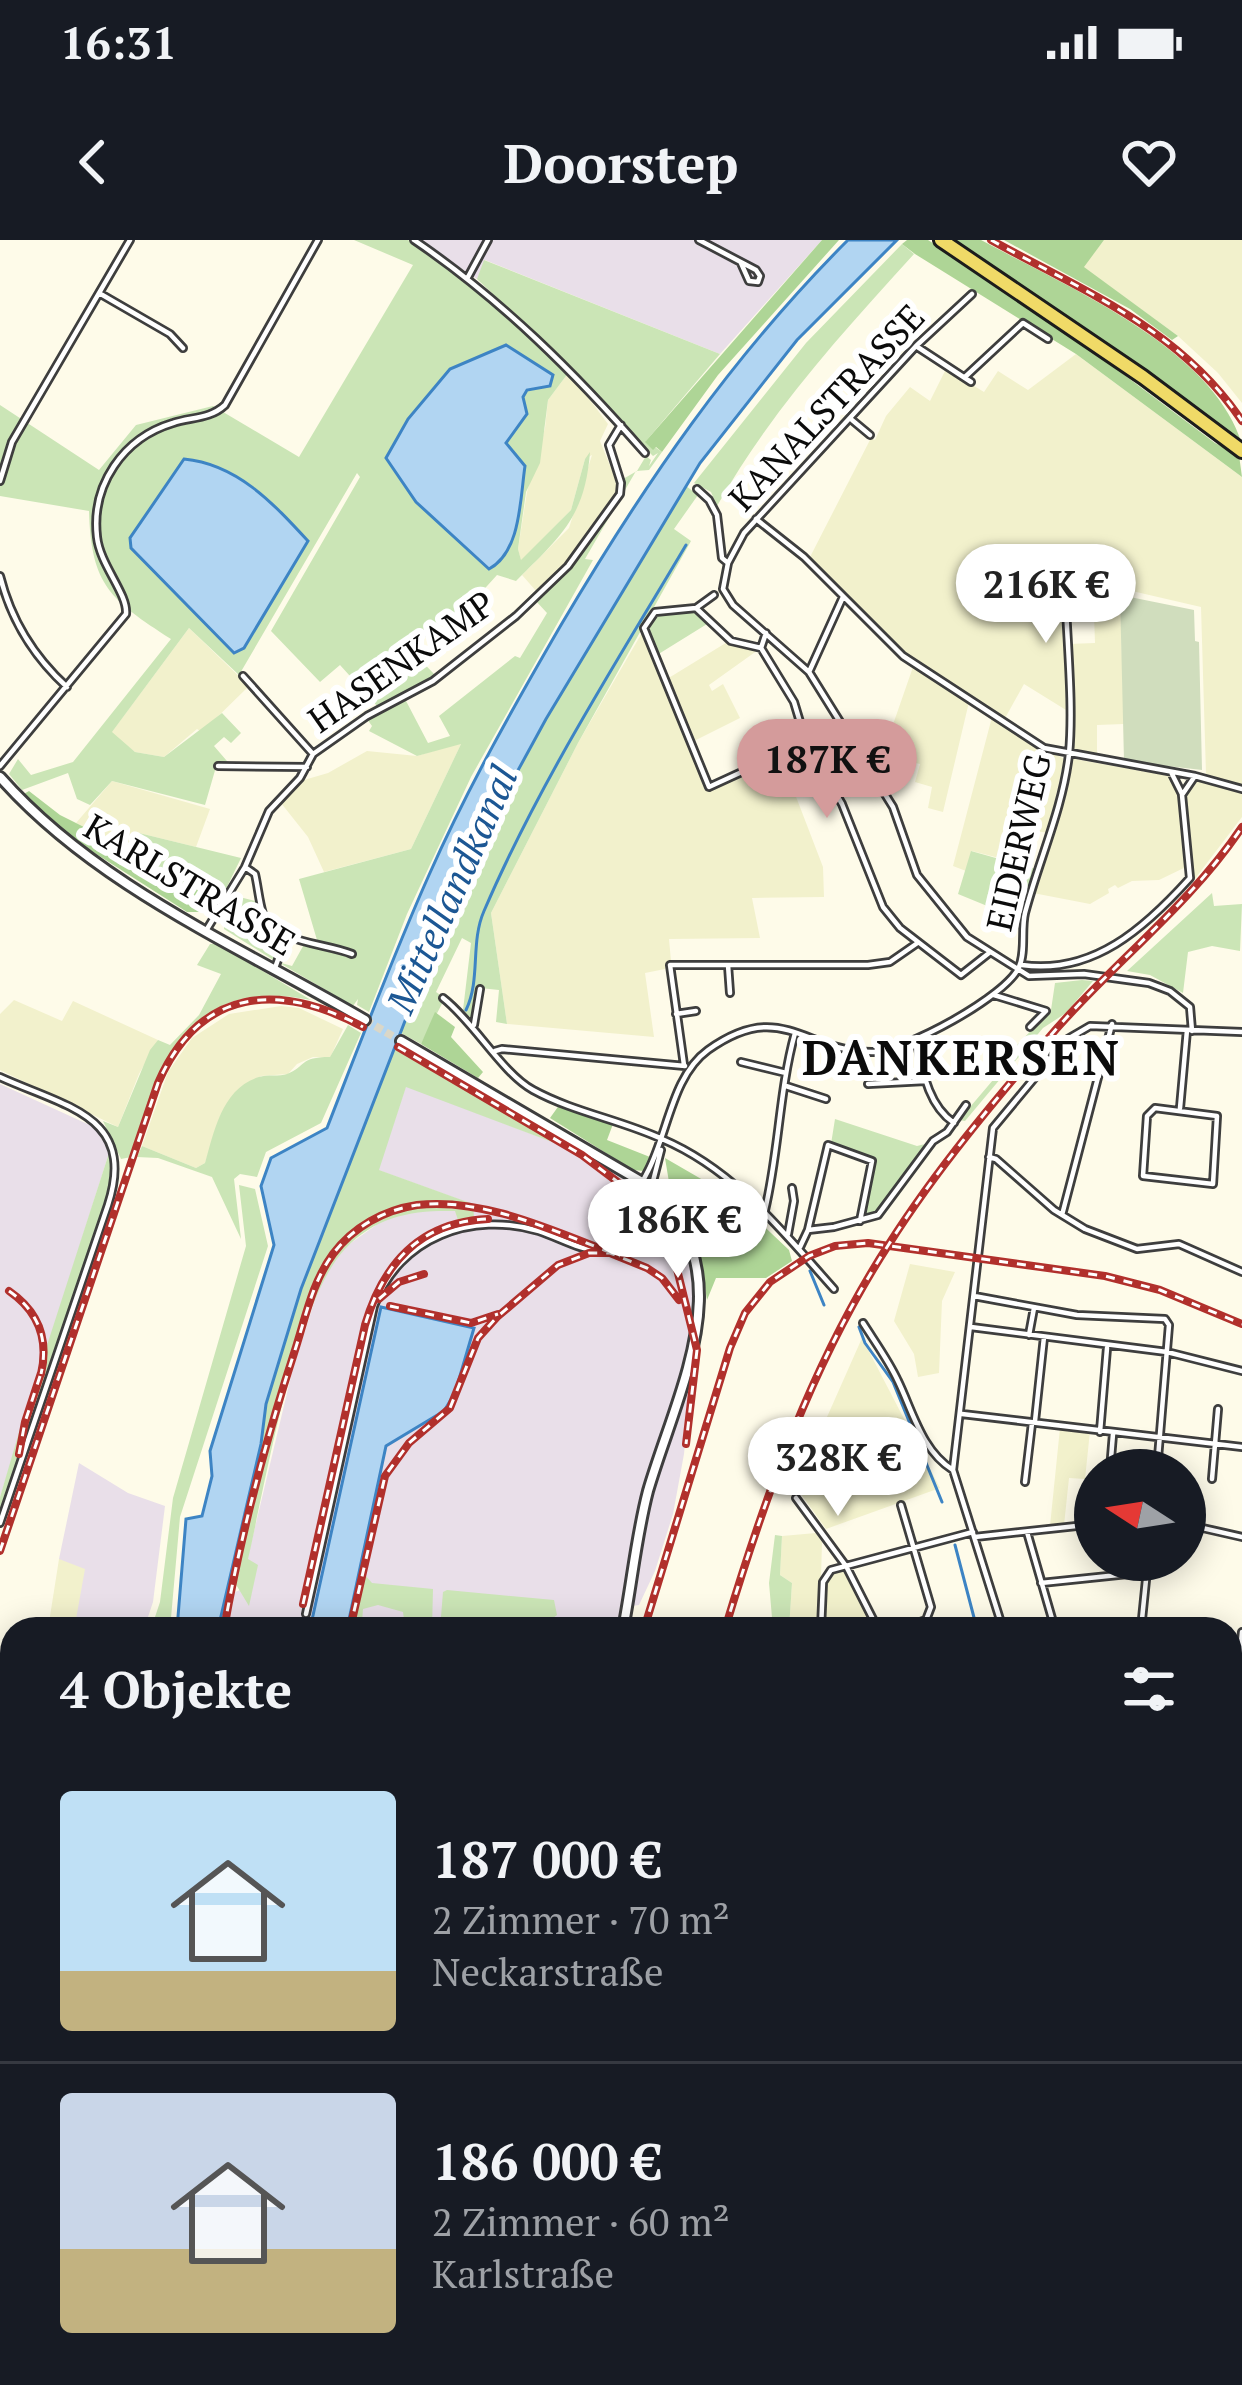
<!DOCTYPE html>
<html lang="de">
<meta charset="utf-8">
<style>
:root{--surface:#171b24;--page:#20242c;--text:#f1f3f6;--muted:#9ea1a6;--line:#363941;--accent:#d49b9b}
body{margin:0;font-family:"PT Serif",serif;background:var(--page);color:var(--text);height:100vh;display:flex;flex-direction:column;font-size:45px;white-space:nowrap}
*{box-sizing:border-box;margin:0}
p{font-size:39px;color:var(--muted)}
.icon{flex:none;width:66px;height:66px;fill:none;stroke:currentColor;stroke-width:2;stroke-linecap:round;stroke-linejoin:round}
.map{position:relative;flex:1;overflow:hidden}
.drawer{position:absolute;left:0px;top:1377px;width:1242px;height:768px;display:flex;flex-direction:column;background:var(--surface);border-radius:36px 36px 0 0;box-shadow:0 6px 30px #0003}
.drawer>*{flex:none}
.needle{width:78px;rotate:282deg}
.controls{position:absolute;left:1074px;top:1209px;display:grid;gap:24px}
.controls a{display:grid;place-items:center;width:132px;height:132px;border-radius:50%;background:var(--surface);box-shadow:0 6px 30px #0003;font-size:60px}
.price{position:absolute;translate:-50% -102px;padding:0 27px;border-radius:42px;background:#fff;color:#222;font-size:39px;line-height:78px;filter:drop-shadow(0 3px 6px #0008)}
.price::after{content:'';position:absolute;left:50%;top:72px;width:36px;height:27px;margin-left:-18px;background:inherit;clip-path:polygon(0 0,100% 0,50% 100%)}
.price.on{background:var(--accent);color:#111}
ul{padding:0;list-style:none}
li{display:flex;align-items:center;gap:36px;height:300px;padding:0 60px}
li+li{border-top:3px solid var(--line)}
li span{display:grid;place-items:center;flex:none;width:336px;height:240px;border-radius:12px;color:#555}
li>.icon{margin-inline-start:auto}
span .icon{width:144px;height:144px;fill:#fffc;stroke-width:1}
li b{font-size:51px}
h2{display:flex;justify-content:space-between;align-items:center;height:144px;padding:0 60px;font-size:51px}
.status{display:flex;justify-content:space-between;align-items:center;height:84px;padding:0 60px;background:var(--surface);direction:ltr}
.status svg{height:33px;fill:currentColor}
header{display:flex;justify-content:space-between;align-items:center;height:156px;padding:0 60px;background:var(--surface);font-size:54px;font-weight:600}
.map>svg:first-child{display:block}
</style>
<div class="status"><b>16:31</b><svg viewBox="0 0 49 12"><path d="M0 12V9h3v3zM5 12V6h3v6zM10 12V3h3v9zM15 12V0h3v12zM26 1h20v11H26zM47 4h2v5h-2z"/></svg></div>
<header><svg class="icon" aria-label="back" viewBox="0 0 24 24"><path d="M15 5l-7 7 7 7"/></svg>Doorstep<svg class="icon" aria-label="heart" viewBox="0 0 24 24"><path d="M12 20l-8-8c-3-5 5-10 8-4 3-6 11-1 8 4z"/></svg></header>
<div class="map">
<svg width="1242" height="2145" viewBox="0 0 1242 2145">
<rect width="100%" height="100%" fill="#fefbe9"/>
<path fill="#e9dfe9" d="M419,0H822L720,114L485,20L477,39Z
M0,844L94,887L110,910L0,1257Z
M406,846L584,914L665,966L684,987L700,1052L684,1214L673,1274L655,1331L639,1365L632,1366L627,1389H347L386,1206L444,1170L381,1068L310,1389H218L225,1356L240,1350L292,1132L318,1050L330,1026L348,1005L386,978L423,970L456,971L472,964L378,930Z
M79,1223L128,1253L165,1266L153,1362L144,1389H69L76,1379L59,1319Z"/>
<path fill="#f2f1cc" d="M1104,0H1242V163L1218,133L1178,96L1083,27Z
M1076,114L1242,237V547L1206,534L1201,367L1063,335L1066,470L1024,444L1004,480L898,411L809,319L871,198L875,200L886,176L910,147L930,161L946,129L984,152L998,131L1028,150Z
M569,132L608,184L600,201L615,238L617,252L574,313L537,352L522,335L569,288L592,215L585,219L571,270L521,321L518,309L527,252L545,188L548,160Z
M1071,343L1120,355L1124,484L1097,485V518L1072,509L1068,404L1095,403L1094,374H1067V346Z
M189,388L249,446L202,492L197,489L164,517L135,512L111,493Z
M643,391L707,549L780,515L823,627L824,657L752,658L760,698L669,699L671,721L665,729L645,733L654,797L507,784L491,673L578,503Z
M729,401L758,410L709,445L712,451L723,444L740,478L692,502L667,439Z
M913,427L969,462L943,572L928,568L932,547L915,542L920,524L907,521L909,510L899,507L901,500L889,496Z
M992,477L1064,519L1048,593L1008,586L999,618L972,611L966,631L953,626Z
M462,502L411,609L324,632L308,597L281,563L304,540L328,533L367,511L417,516Z
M1069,518L1169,536L1179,557L1188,626L1159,640L1132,641L1118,648L1115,645L1108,649L1109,653L1090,664L1033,653Z
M1198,540L1242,553V577L1194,640L1184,556Z
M112,541L210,569L196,607L139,593L124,607L76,583Z
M14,760L62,781L73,761L158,800L139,834L118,887L0,830V774Z
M281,766L299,768L343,789L330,818L313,817L297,824L288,834L261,836L221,874L205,923L196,928L142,906L168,832L192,798L229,774Z
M910,1024L955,1032L942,1061L939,1133L918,1137L914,1114L894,1081Z
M862,1098L940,1248L826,1289L796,1247Z
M1060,1188L1090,1191L1085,1239L1069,1238L1064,1285L1050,1286Z
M816,1293L822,1302L821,1338L846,1326L878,1389H789L792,1343L780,1335L782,1296Z
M59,1319L85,1329L76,1379L69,1389H48Z"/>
<path fill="#cbe5b6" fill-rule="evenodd" d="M354,0H408L477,48L569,132L548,160L540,223L526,252L518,309L521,320L571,270L585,219L590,212C585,277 561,296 516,341L497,335L478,356L410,409L435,435L378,467L340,425L320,442L271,391L360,237L357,233L239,435L189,388L112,492L135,512L164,517L222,473L241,493L231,503L224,497L214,506L233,528L216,527L205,565L112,541L90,565L77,559L68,533L22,550L9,534L18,519L31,535L73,522L171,399C111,360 91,346 89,271L0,256V165L99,230L136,185L213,166L299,217L413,25ZM553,135L527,150L523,157L526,174L506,204L516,219L488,329L416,262L386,219Z
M902,4L914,14C839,97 773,168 717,266L711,252L694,243L806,103Z
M484,20L720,114L646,201L662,212L649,230L636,231L585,319L593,320L471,537L407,674L369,772L357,765L358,759L353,766L278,722L292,726L307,699L317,700L299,639L411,609L461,504L417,516L369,491L372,486L367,479L405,459L428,503L450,496L439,476L515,416L520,418L547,373L535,360C559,338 623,270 623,239L637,231L646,216L651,220L649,226L658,213L653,216L642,205L574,130L477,39Z
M686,246L698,255L674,289L691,301L578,503L491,673L507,784L496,782L499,750L480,748L474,781L463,770L471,703L462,698L436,752L445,758L421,804L401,793C428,721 458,650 491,580C547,465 619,355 686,246Z
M695,369L707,384L657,415L646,388L657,373Z
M139,593L241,618L225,651L145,627L124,607Z
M971,611L1039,630L1032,650L1003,640L997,670L958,654Z
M1212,653L1214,666L1242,664L1240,711L1212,706L1188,712L1183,753L1150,735L1127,731Z
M232,655L259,662L266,684L283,698L275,721L224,689V674Z
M210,704H218L311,760C189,735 162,822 131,917L121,919L103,881L118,887L150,810L158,800L170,805L199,775L221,734L197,725Z
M1082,740L1093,741L1066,773L1043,788L965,881L959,880L1010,820L1013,809L1051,770L1055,743Z
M348,785L361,793L321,883L266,912L257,937L240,934L234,939L241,999L212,937L158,918L137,917L142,906L196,928L205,923C214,892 222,848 259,837C267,834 280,837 287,834C307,826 299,817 330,817Z
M394,809L584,914L406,847L379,930L473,964L474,977L458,980L455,971C412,970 376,976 345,1009C295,1062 266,1243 248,1319L258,1325L249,1366L229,1333L261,1201L266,1164L301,1049Z
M835,879L917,906L925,904L875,974L864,976L875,920L831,904Z
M110,910L114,936L0,1276V1257L20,1189Z
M239,945L255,949L268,1006L180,1277L170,1389H151L160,1362L173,1258L246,1006Z
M775,1295L782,1296L780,1335L792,1343L789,1389H773L769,1343Z
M365,1335L372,1343L433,1349L432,1389L405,1387L403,1372L378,1365L363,1369L362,1382L354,1381Z
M447,1350L554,1360L557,1375L539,1389H440L443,1352Z"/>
<path fill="#aed596" d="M822,0H839L718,135L662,212L656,207L653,210L645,202Z
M907,0H928L1051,80L1215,203L1239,215L1242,237L1076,114L915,14L902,4Z
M950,0H981C1063,45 1213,107 1242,204Z
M1004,0H1104L1084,27L1178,96L1172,100L1130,69Z
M29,551L60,575L124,607L145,627L202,637L205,644L225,651L206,672H187L68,596L22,555Z
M435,772L455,787L451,797L483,832L478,838L421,804Z
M560,864L613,884L607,900L650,917L644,931L633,930L550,878Z
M665,918L734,958L789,1010L792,1021L766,1038H716L707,1060L696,991L670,948Z"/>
<path fill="#d0ddbd" d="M1120,355L1194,370L1195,401L1199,402L1202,530L1124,521Z"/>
<path fill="#b1d5f2" stroke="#3d84c4" stroke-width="3" d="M848,0H897L797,100L700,223L546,479L492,578L431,714L301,1049L266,1164L261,1204L218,1389H177L186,1279L202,1276L212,1236L210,1211L274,1005L261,946L271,918L327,888C360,803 392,718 429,635C467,549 514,466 561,385C645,243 731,117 848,0Z
M506,105L553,135L550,146L527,150L523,157L527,174L506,203L525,226C520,259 521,312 489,329L416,262L386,218L408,179L450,129Z
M184,219C237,224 273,263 308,301L244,408L234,413L131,308L130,298Z
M381,1067L474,1088L455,1153L444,1171L386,1206L347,1389H310Z"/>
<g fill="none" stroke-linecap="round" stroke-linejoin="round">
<path stroke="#3d84c4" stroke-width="3" d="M466,770C481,739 470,703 484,671C539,543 615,425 686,305
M810,1031L824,1065
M859,1087L865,1103L893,1142L942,1262
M955,1305L977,1389"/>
<path stroke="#dad7c8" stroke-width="8" stroke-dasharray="8 4" stroke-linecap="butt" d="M365,780L401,801"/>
<defs>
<path id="minor" d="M414,0C502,60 575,133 645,213
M699,0L756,30L760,36L758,42
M741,23L749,41L758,42
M468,37L488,0
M99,53L170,94L183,108
M972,54L916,106L744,293L728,323L723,349L733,365L809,432L893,567L917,635L967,697L1029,736L1084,734L1149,743L1170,751L1190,767L1192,791
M916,106L971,142
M965,137L1023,83L1048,99
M852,180L870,195
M0,241L12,202L130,0
M697,249L709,260L717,275L722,318L728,323
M756,279L804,317L903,416L1044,508L1195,536L1242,549
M0,336C11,380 33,416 67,447
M714,355L696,368L655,372L644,388L709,547L805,503
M697,369L731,401L761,408
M766,393L761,408L794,462L806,502L842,564L883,667L900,688L961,735L989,713
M809,432L843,357
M243,436L313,514
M0,526L126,374C128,354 100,325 97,297C91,245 123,198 173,183C191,177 210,179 225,165L318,0
M218,526L307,527
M1171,532L1182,554
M245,627L255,634C258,647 259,661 263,674C274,703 325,703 352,714
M207,689L245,627L269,571L300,538L313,514L367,476L433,441L516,376L568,326L620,254L621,243L609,205L621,185
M728,725L730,753
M1022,725C1093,735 1145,688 1190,638L1182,555L1195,536
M275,728L286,697
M994,755L1046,771L1030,787
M443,758C474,782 502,833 533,850C573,872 621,880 662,899C735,930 783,992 834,1049
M676,774L696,771
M474,785L480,749
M917,803C923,832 928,865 954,883
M495,811L502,809L685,826
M741,822L786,833
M684,825L670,725H868L890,722L916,704
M0,837C66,867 137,876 108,965L0,1283
M868,844L925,841
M786,846L826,859
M1155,868L1217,876L1213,944L1143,936L1147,876Z
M1180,868L1187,790
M989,917L996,919L1054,970L1085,989L1137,1009L1179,1004L1242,1032
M632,968L651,949L661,910
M765,970C779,912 779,851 795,793
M1062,975L1112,784
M808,990L834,987L878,975L933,901L947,892L966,865
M788,994L794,961L792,948
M800,1007L808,990L828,905L872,921L860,981
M974,1056L1077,1075L1165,1079L1169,1085L1157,1230
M863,1083C875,1102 889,1121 898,1141C913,1172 922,1211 953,1230
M971,1087L1167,1112L1242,1131
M1029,1095L1034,1068
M962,1174L1242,1207
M1035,1181L1044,1097
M1100,1192L1107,1108
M1110,1230L1113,1194
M1212,1239L1218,1169
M1025,1242L1032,1183
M796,1258L846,1326L878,1389
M1185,1284L1242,1297
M1027,1292L1055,1389
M975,1297L1095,1284
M1041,1343L1147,1332
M306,1374L374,1066C399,997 472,971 539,991C560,998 581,1011 603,1011C619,985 634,959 648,931C668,893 672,836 708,810C781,758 803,811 872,812C904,812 1007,756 1019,727C1026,712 1021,689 1025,673C1039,620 1063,568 1069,514C1074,462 1066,394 1065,340
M821,1389L823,1342L831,1330L973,1292
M899,1389L926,1380L931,1367L901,1265
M1003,1389L953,1230L993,888L1066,800L1090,786L1242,792
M1141,1389L1148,1320
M1238,1435L1242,1392
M1230,1436L1242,1435
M0,1493L12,1510
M0,1546L10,1548L12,1537
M1230,1562H1242
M1230,1626L1242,1624
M0,1662L12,1665
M1230,1695L1242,1693
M1230,1783L1242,1781
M0,1853L12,1856
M1234,1889L1242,1891
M1230,2055L1242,2071
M1232,2058L1242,2046
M0,2059L12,2012
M965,2133L1004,2145
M1093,2133L1124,2145
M692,2145L696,2133"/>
<path id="tertiary" d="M0,537C97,647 241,707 365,780
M401,801L642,942C749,1024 678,1148 648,1251C636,1297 632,1343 623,1389
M0,2069L12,2072"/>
<path id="secondary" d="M657,2133L667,2145
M666,2133L676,2145
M554,2145L556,2133
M562,2145L563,2133"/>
<path id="primary" d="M941,0L1143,137L1242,211"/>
</defs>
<use href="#minor" stroke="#3e3e3e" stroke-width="10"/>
<use href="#tertiary" stroke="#3e3e3e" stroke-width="14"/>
<use href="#secondary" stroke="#2d2d2d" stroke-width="15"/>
<use href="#primary" stroke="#1c1c1c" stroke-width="18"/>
<use href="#minor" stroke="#fff" stroke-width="4.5"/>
<use href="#tertiary" stroke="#fff" stroke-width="8"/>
<use href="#secondary" stroke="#faf7a8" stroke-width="9"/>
<use href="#primary" stroke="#f0da67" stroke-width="12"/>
<defs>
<path id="rail" d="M991,0C1085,52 1180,89 1242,181
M398,807L582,915L635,955L657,979L671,1005L697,1110L686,1204
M9,1051C38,1071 49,1099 41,1134
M379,1059L399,1042L424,1034
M390,1066L471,1083L498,1074
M19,1214L25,1182L41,1133
M0,1311L158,843C200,747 279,742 363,787
M303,1364L365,1085C383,1024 419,982 488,979
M224,1389C241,1293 266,1199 296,1107C306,1075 313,1041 333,1014C353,987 384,970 417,965C485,957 558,993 620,1016
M350,1389L385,1236L409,1203L450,1168L478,1098L497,1077L558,1025L589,1013H610L647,1028L662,1038L679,1060
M644,1389L730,1108L745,1073L770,1042L809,1016L835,1006L868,1003L1105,1036L1160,1050L1242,1084
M725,1389C765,1256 813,1121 889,1004C936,930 994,861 1051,795C1112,724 1190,665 1242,587
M0,2077L12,2079
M641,2133L644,2145
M887,2133L899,2145
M913,2133L928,2145"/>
</defs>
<use href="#rail" stroke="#b1302c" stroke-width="8"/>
<use href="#rail" stroke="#fff" stroke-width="3" stroke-dasharray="9" stroke-linecap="butt"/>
</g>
<g text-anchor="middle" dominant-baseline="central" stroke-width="12" stroke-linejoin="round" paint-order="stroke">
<g font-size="36" fill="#0b0b0b" stroke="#fff">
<text transform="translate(826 167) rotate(-47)">KANALSTRASSE</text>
<text transform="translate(401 421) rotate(-35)">HASENKAMP</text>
<text transform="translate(1018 602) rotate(-77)">EIDERWEG</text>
<text transform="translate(190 644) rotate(31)">KARLSTRASSE</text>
</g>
<g font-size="39" font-style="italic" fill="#1c5794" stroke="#fff">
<text transform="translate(451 649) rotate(-66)">Mittellandkanal</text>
</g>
<g font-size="48" font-weight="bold" letter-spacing="3" fill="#0b0b0b" stroke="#fff">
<text x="962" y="817">DANKERSEN</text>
</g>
</g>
</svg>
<div class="controls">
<a><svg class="needle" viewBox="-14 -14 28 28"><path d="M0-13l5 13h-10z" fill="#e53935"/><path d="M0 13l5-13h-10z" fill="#9ea1a6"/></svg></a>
</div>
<b class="price" style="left:1046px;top:406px">216K €</b>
<b class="price on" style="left:827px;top:581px">187K €</b>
<b class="price" style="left:678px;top:1041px">186K €</b>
<b class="price" style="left:838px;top:1279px">328K €</b>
<section class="drawer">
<h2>4 Objekte<svg class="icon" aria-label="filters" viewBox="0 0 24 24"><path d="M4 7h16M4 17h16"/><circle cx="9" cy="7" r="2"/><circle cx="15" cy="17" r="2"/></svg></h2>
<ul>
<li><span style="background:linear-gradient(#bfe0f5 75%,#c2b280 0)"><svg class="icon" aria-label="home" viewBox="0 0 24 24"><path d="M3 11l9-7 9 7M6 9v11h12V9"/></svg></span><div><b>187 000 €</b><p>2 Zimmer · 70 m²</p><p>Neckarstraße</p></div></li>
<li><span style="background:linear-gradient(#c9d6e8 65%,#c2b280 0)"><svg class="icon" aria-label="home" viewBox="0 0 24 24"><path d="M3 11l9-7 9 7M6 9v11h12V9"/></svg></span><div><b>186 000 €</b><p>2 Zimmer · 60 m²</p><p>Karlstraße</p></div></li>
</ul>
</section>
</div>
